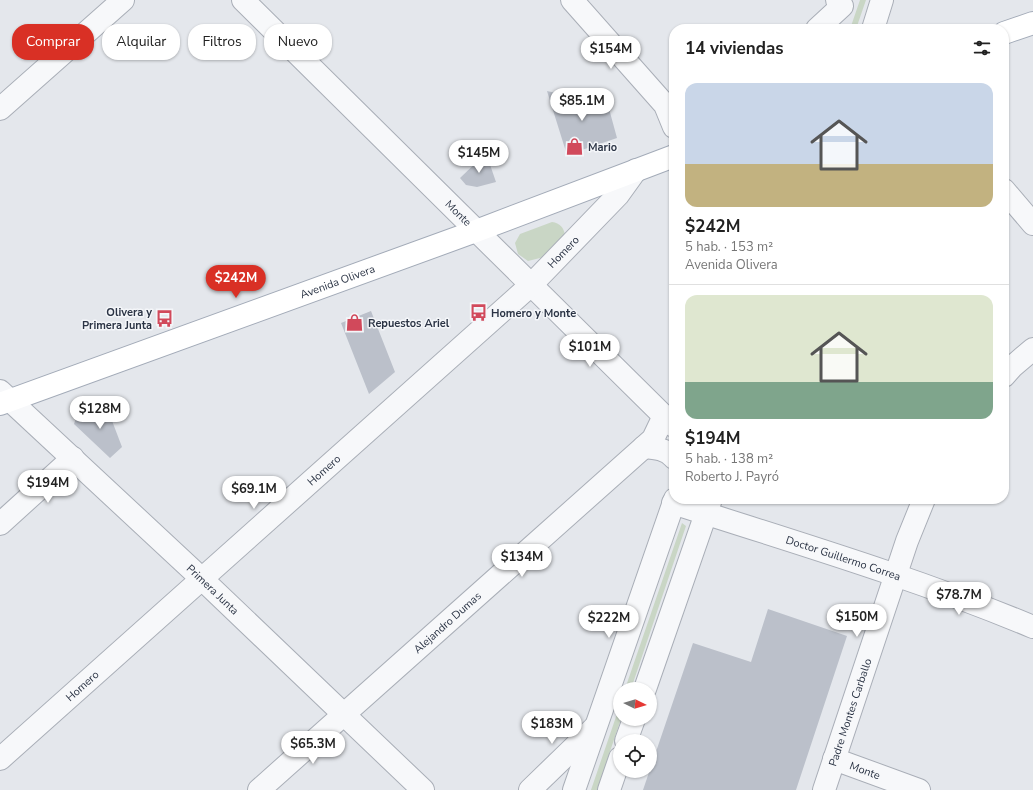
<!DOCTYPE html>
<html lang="es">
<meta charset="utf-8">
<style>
:root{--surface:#fff;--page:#f6f6f6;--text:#222;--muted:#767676;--line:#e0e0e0;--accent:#d93025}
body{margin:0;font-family:"Nunito Sans",sans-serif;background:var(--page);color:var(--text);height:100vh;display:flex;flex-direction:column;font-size:15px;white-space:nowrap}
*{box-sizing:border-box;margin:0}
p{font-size:13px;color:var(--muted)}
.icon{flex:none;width:22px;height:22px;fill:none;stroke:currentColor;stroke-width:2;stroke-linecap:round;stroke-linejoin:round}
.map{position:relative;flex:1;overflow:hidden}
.details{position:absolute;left:669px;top:24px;width:340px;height:480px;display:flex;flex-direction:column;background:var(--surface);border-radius:16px;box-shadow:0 1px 3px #0004}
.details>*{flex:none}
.banner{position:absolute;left:12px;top:24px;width:380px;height:36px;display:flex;gap:8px}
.needle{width:26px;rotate:95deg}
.fabs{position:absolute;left:613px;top:682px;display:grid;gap:8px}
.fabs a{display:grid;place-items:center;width:44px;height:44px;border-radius:50%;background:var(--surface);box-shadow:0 1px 3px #0004;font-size:20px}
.price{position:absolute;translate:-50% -34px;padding:0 9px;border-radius:14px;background:#fff;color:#222;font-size:13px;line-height:26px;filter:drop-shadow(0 1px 2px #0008)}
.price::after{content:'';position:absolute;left:50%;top:24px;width:12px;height:9px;margin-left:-6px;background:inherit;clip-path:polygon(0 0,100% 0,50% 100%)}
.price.selected{background:var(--accent);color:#fff}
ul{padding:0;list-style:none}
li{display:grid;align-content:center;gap:8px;height:212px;padding:0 16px}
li+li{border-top:1px solid var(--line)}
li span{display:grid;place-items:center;height:124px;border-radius:12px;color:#555}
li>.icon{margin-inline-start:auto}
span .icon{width:72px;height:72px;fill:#fffc;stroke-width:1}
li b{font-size:17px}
h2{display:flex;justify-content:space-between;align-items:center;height:48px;padding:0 16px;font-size:17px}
.tag{padding:0 14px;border-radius:16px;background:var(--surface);box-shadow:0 1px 3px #0004;font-size:14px;line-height:36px}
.tag.selected{background:var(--accent);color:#fff}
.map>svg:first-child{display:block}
</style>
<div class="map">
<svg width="1033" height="790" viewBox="0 0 1033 790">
<rect width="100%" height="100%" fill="#e4e7ec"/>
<path fill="#c9d6c5" d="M860,0H866L856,29H850Z
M552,222C560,223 564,228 565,235L544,257L528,261L518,254L515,243L520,234Z
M682,523L686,526L631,689H625Z
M620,705L621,719L597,790H591Z"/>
<path fill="#bbc0ca" d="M547,91L608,105L617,138L567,155Z
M486,153L496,182L477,187L466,185L460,178Z
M371,311L395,372L369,394L341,323Z
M106,405L122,447L110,458L74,424L77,415Z
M768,609L847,636L796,790H643L693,643L751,662Z"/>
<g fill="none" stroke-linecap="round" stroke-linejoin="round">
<defs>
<g id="minor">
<path id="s1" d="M243,0L674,426"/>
<path d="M572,0L665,105L674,127"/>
<path d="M817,29L842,6L837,0"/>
<path d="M873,29L882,0"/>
<path d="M0,109L123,0"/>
<path d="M1004,190L1033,224"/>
<path d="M1004,376L1012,367L1033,349"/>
<path id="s2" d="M0,391L202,579L423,790"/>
<path d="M644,447C655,448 667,449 674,458"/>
<path id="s3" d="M673,503C794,542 916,578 1033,627"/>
<path d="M0,524L73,458"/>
<path d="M645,689L711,499"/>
<path d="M626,741L634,719"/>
<path id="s4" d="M0,759L531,285L618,195L636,170"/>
<path id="s5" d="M834,759L919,790"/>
<path id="s6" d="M259,790L644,447L653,439L664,416"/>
<path d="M530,790L594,728"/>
<path d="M574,790L675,499"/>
<path d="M609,790L620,758"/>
<path id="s7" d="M824,790L907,541L924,499"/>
</g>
<g id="major">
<path d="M1004,33L1033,23"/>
<path id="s8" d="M0,404L476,231L674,156"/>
</g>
</defs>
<use href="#minor" stroke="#a9aeb7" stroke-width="24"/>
<use href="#major" stroke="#a3abb8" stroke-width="24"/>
<use href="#minor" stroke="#f7f8fa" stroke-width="22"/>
<use href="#major" stroke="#fff" stroke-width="22"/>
</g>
<defs>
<symbol id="shop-bare" viewBox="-9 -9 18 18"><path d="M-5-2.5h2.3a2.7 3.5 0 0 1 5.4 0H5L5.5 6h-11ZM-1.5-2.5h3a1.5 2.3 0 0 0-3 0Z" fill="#d1495b" stroke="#f4f6f9" stroke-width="2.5" paint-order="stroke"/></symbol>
<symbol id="bus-bare" viewBox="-9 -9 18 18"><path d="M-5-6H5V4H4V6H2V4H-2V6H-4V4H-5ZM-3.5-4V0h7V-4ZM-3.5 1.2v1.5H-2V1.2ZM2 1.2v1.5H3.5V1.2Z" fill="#d1495b" stroke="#f4f6f9" stroke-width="2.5" paint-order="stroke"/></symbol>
</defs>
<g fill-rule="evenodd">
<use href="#shop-bare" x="562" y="134" width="25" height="25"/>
<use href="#bus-bare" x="466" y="300" width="25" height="25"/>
<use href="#bus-bare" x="152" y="306" width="25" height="25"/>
<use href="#shop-bare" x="342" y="310" width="25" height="25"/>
</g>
<g text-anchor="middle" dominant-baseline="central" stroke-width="3" stroke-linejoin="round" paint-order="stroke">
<g font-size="11" font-weight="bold" fill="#2b3445" stroke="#f4f6f9" text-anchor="start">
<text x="588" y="147">Mario</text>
<text x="152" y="312" text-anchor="end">Olivera y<tspan x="152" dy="13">Primera Junta</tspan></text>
<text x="491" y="313">Homero y Monte</text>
<text x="368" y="323">Repuestos Ariel</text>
</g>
<g font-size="11" fill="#2b3445" stroke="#f4f6f9">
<text stroke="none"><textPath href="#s1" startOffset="303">Monte</textPath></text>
<text stroke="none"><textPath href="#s4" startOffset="758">Homero</textPath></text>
<text stroke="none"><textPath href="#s8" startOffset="359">Avenida Olivera</textPath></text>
<text stroke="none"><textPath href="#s4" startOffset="434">Homero</textPath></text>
<text stroke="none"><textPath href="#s3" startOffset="179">Doctor Guillermo Correa</textPath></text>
<text stroke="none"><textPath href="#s2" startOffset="291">Primera Junta</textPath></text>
<text stroke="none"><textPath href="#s6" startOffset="252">Alejandro Dumas</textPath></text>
<text stroke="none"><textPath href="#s4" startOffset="110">Homero</textPath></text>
<text stroke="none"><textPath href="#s7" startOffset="82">Padre Montes Carballo</textPath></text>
<text stroke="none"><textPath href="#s5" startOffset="33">Monte</textPath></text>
</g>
</g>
</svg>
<div class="fabs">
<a><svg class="needle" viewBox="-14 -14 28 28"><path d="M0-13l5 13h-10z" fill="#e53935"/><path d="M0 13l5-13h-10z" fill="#767676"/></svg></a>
<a><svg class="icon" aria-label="locate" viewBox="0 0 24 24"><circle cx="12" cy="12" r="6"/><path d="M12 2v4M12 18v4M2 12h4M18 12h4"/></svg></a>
</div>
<b class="price" style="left:611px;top:70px">$154M</b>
<b class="price" style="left:582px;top:122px">$85.1M</b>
<b class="price" style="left:479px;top:174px">$145M</b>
<b class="price selected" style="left:236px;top:299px">$242M</b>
<b class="price" style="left:590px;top:368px">$101M</b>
<b class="price" style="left:100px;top:430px">$128M</b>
<b class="price" style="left:48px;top:504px">$194M</b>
<b class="price" style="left:254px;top:510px">$69.1M</b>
<b class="price" style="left:522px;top:578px">$134M</b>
<b class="price" style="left:959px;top:616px">$78.7M</b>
<b class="price" style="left:857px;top:638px">$150M</b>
<b class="price" style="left:609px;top:639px">$222M</b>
<b class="price" style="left:552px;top:745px">$183M</b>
<b class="price" style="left:313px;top:765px">$65.3M</b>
<div class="banner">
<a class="tag selected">Comprar</a>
<a class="tag">Alquilar</a>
<a class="tag">Filtros</a>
<a class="tag">Nuevo</a>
</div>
<section class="details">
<h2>14 viviendas<svg class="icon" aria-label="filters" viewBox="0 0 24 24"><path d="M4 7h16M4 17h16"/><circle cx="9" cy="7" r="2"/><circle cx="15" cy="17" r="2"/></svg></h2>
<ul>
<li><span style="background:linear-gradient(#c9d6e8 65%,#c2b280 0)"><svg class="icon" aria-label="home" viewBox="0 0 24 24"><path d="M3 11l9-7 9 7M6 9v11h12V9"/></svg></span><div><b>$242M</b><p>5 hab. · 153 m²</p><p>Avenida Olivera</p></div></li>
<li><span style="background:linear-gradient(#dfe7d0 70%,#7fa58c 0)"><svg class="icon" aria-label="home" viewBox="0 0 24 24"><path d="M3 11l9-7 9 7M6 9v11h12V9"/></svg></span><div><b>$194M</b><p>5 hab. · 138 m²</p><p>Roberto J. Payró</p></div></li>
</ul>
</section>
</div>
